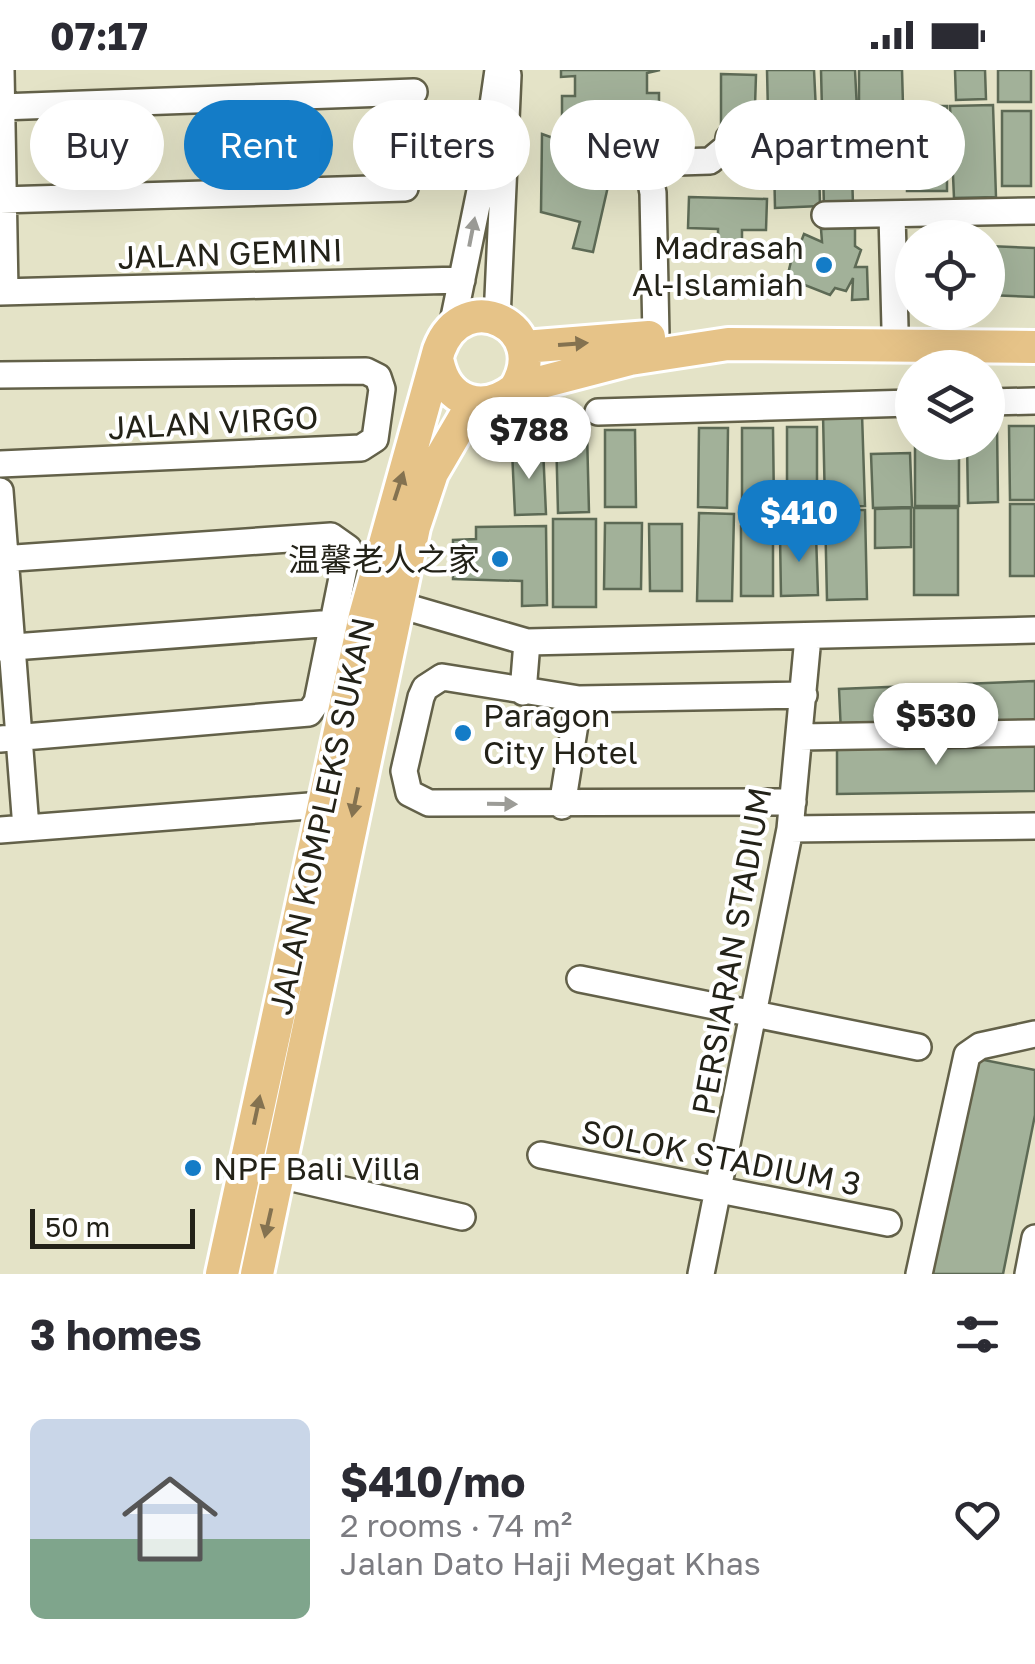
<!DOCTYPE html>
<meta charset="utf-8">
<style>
:root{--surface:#fff;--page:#f2f2f3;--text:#2b2b33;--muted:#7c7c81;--line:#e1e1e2;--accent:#147cc7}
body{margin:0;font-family:"Golos Text","Noto Sans SC",sans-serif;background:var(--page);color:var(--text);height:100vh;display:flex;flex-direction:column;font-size:38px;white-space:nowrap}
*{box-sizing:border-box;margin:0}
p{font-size:32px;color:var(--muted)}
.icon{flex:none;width:55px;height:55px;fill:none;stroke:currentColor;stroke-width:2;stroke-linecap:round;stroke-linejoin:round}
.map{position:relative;height:1204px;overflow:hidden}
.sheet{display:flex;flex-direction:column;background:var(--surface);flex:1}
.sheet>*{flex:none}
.hud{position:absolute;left:30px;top:30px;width:975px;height:90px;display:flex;gap:20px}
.fabs{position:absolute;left:895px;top:150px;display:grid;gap:20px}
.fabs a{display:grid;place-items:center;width:110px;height:110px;border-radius:50%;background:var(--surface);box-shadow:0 10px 40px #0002;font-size:50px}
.scale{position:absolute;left:30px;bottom:25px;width:165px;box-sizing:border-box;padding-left:10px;border:5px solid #232218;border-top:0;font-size:28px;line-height:35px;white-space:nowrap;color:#232218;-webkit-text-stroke:8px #fff;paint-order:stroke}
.price{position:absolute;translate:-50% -85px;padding:0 22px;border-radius:35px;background:#fff;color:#222;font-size:32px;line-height:65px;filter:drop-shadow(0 2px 5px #0008)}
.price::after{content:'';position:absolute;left:50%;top:60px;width:30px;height:22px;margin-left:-15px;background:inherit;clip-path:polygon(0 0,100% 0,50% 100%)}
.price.active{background:var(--accent);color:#fff}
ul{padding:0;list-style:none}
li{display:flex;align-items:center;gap:30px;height:250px;padding:0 30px}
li+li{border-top:2px solid var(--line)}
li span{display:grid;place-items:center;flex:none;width:280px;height:200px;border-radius:15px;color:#555}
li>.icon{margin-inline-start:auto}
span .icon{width:120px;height:120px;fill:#fffc;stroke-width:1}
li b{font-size:42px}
h2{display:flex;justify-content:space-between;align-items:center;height:120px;padding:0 30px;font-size:42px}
.tag{padding:0 35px;border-radius:45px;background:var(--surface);box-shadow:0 10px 40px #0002;font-size:35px;line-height:90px}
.tag.active{background:var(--accent);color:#fff}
.status{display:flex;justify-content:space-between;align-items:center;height:70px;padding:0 50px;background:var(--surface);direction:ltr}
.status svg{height:28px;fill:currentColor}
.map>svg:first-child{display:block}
</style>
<div class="status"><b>07:17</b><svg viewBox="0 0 49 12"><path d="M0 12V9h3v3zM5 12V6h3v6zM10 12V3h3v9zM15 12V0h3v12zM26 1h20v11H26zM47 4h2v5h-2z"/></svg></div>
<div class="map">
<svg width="1035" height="1204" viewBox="0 0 1035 1204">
<rect width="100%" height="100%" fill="#e4e3c7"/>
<path fill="#a2b199" stroke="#5d6a55" stroke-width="2.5" d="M561,0H660L647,3V23H659V43H649V50L625,51L624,44H601V50L562,46V26H575V6L561,7Z
M767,0H814L816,41L768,43Z
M821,0H855L857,40L822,41Z
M859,0H902L903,35L859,36Z
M955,0H985L986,29L956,30Z
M998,0H1031V32H998Z
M721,4L756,5L755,36H745V54H721Z
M993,35L996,127L954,128L950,36Z
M907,36H947V121H907Z
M1002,41H1031V116H1002Z
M818,42L820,136L775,138L773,43Z
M542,64L614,90L593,182L573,178L580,152L541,142Z
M851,70L853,135L824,136L822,71Z
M689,127L767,129L766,160H742V176L718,175V159L688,158Z
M855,158V176L861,180L855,197H867L868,229L852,230L853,208L846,221L835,218L830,225L787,208L795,175L799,177L804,164L822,172L821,159Z
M988,176L1035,178V227L988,225Z
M823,344H862L865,436L825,437Z
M988,355H997L998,432L968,433L967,372H988Z
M1009,356H1035V430H1010Z
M787,357H817V434H787Z
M699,358H728L727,438L698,437Z
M742,358H773L774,438H742Z
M605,360H635L636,437H605Z
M587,362L589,442L558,443L556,363Z
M915,372H959V436H915Z
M543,378L546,444L515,445L512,380Z
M910,383L912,437L873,438L871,384Z
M1010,434H1035V506H1010Z
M911,438V477L875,478V439Z
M914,438H958V525H914Z
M825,440H865L867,529L827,530Z
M699,443L734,444L732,531H697Z
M553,449H596V537H553Z
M605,453H642L641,519H604Z
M649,454H682V521H650Z
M773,455V526H741V456Z
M546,456L547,535L522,536V511L453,509V470L476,469V457Z
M816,464L818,525L781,526L780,465Z
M1035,611V655L841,663L839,619Z
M1035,672V721L837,724V675Z
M974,988L1035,1000V1045L1003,1204H931Z"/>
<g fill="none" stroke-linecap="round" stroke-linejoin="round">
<defs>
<path id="minor" d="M1,0L5,222
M0,37L414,22
M615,64L647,93L653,123L656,266
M647,93L710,91L728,76L729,68
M0,130L405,118
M892,144L895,258
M825,145L1035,141
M0,222L462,210
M497,249L508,5
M452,257L482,111L498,0
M0,305L366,301L378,307L382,319L375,369L361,378L0,394
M988,332L1035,331
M598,342L912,333
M0,421L26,758
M0,489L331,466L348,478L317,632L309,643L0,669
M396,534L527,572L1035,560
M0,578L334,553
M523,622L527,572
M800,667L1035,663
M793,732L429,733L409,723L404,701L421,627L425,618L442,607L579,629L804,625
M562,736L579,629
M790,759L1035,756
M0,760L322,735
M580,909L918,977
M541,1085L888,1153
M279,1105L462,1147
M701,1204L790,759L808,567
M919,1204L967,985L980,976L1035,964
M1028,1204L1035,1168"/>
<path id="major" d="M524,277L649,267
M515,319L630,289L728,274L1035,277
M222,1204L365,546L439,280C464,213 554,257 515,319C483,344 447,333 438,293
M257,1204L414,457L432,403L473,333"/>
</defs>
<use href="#minor" stroke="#636149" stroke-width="30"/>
<use href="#major" stroke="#fff" stroke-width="38"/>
<use href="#minor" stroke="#fff" stroke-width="25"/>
<use href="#major" stroke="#e6c388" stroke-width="32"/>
</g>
<defs><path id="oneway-solid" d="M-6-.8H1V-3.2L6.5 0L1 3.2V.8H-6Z" transform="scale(2.5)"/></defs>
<g fill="#9c9c97">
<use href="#oneway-solid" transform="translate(472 162) rotate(-79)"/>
<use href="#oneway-solid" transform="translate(502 734) rotate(1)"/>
</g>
<g fill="#847250">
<use href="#oneway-solid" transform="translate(573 274) rotate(-4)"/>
<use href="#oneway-solid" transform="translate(399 416) rotate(-72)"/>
<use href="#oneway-solid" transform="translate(355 732) rotate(102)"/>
<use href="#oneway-solid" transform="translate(257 1040) rotate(-78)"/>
<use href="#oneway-solid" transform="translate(268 1153) rotate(103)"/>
</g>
<g fill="#147cc7" stroke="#fff" stroke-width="4">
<circle cx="824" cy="195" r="10"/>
<circle cx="500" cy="489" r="10"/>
<circle cx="463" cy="663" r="10"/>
<circle cx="193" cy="1098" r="10"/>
</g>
<g text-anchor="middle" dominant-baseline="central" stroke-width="8" stroke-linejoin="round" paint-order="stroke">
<g font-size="32" fill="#232218" stroke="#fff" text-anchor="end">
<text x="804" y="177">Madrasah<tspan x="804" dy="37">Al-Islamiah</tspan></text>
<text x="480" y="489">温馨老人之家</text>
<text x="483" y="645" text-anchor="start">Paragon<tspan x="483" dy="37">City Hotel</tspan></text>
<text x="213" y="1098" text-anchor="start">NPF Bali Villa</text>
</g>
<g font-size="32" fill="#232218" stroke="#fff">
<text transform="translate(230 183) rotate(-2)">JALAN GEMINI</text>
<text transform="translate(213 352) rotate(-3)">JALAN VIRGO</text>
<text transform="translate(321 746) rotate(-78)">JALAN KOMPLEKS SUKAN</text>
<text transform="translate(731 881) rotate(-80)">PERSIARAN STADIUM</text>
<text transform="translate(721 1087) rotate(11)">SOLOK STADIUM 3</text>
</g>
</g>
</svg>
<div class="fabs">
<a><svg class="icon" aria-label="locate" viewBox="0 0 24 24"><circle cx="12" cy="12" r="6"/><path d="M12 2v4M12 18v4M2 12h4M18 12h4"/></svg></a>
<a><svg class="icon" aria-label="layers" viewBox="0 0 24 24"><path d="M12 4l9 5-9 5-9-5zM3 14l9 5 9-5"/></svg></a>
</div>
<div class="scale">50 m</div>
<b class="price" style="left:529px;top:412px">$788</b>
<b class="price active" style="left:799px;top:495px">$410</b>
<b class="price" style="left:936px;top:698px">$530</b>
<div class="hud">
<a class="tag">Buy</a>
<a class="tag active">Rent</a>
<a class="tag">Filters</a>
<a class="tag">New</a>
<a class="tag">Apartment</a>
</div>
</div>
<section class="sheet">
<h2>3 homes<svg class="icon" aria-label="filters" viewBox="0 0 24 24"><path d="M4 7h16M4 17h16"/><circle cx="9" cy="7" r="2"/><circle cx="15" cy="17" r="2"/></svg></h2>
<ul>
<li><span style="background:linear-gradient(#c9d6e8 60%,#7fa58c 0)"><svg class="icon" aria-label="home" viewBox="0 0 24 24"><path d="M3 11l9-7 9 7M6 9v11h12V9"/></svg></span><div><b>$410/mo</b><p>2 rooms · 74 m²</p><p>Jalan Dato Haji Megat Khas</p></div><svg class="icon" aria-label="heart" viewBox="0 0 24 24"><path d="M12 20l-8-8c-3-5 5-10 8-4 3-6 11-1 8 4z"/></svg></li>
</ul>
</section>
